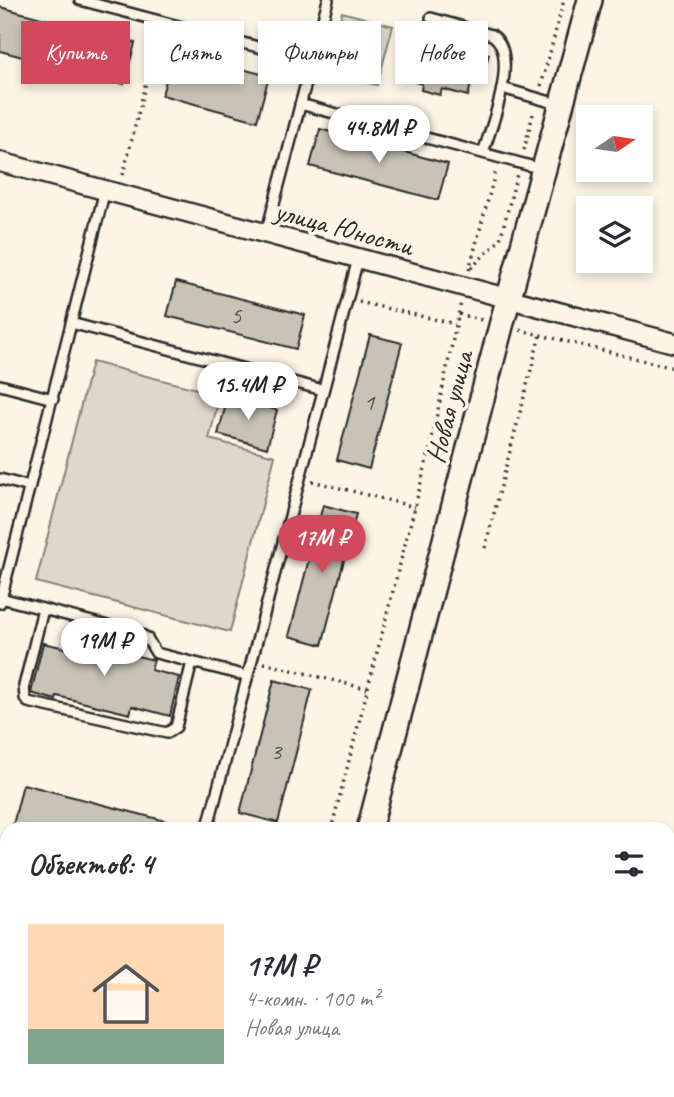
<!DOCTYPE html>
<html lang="ru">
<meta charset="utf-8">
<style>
:root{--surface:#fff;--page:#f2f2f3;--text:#2b2b33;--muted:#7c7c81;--line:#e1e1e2;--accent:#d1495b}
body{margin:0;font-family:Caveat,sans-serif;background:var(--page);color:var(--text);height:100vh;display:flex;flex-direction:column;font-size:26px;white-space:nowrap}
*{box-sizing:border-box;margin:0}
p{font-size:23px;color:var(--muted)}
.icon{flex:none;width:38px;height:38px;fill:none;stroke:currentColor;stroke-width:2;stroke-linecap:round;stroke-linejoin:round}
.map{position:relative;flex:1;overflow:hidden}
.sheet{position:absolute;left:0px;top:822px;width:676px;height:275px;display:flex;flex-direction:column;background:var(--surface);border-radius:21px 21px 0 0;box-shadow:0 4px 10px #0003}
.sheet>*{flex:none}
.guide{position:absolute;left:21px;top:21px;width:634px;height:63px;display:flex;gap:14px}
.needle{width:46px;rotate:77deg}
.controls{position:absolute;left:576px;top:105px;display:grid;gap:14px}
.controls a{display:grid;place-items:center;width:77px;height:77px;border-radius:0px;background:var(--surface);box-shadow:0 4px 10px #0003;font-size:35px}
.price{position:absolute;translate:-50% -60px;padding:0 16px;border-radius:24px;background:#fff;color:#222;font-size:23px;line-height:46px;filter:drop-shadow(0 2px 4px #0008)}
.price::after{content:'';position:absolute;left:50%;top:42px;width:21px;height:16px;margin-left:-10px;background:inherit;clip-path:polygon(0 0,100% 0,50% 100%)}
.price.selected{background:var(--accent);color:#fff}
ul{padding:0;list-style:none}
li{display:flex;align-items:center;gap:21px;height:175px;padding:0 28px}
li+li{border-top:2px solid var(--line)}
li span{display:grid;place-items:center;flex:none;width:196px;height:140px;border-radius:0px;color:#555}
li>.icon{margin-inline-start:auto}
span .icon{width:84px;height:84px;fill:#fffc;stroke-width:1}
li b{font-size:30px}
h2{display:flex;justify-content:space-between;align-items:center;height:84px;padding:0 28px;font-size:30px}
.tag{padding:0 24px;border-radius:0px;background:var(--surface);box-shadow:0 4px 10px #0003;font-size:24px;line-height:63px}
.tag.selected{background:var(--accent);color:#fff}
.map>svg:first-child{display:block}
</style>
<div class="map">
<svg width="674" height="1097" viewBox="0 0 674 1097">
<rect width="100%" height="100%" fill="#fcf5e5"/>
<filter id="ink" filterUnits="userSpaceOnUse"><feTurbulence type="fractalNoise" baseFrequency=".0143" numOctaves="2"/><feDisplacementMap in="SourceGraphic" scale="14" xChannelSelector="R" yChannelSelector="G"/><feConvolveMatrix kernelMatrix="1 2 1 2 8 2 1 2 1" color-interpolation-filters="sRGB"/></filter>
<g filter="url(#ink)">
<path fill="#ded8ca" stroke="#84827a" stroke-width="2" d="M342,12L393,26L377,85L326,72Z
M92,362L220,395L209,439L275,456L230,632L36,582Z"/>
<path fill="#c8c3b7" stroke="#2b2b2b" stroke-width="2" d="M0,7L135,43L124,84L0,51Z
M424,36L489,54L483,76L480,75L477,85L471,84L468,96L442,89L440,95L421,90L422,84L412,81Z
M174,51L269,76L257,121L162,95Z
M320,129L448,164L438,200L310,166Z
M176,282L305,315L296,349L167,316Z
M370,335L402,343L369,469L337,460Z
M228,397L277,410L267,448L218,434Z
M323,505L356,514L322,645L289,636Z
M107,638L123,642L120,652L154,660L151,670L179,677L170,716L132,706L130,714L57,696L56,700L31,693L43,643L70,649L72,640L104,648Z
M274,680L312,690L278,823L240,813Z
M23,784L166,821L164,830H32L13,825Z
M0,1074L7,1076V1090H64L90,1097H0Z"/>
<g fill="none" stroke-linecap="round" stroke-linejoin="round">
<defs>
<path id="service" d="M80,0L311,61
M431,18L492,35C521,54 491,127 483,153
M502,88L561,105
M300,104L542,169
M266,234L328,0
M71,323L323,390
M0,385L53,399
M0,479L30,487
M1,598L142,635L147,638L156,653L247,676
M0,603L105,190
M43,609L24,686L25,698L28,702L167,733L176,727L192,662
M207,830L358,259
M0,849L7,851
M0,1051L7,1053
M110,1097L112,1090"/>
<path id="minor" d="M0,162L674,343"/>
<path id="tertiary" d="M369,830L501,326L590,0
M298,1097L300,1090"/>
</defs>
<use href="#service" stroke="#2b2b2b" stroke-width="14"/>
<use href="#minor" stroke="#2b2b2b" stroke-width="23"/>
<use href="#tertiary" stroke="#2b2b2b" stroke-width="28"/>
<path stroke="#2b2b2b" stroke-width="3.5" stroke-dasharray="2 5" stroke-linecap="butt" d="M541,86L564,0
M524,150L534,110
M123,175L158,33
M471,268L500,240L517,174
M469,270L496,170
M359,302L455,324
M459,314L482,320
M520,330L674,368
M312,481L415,507
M485,548L540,335
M264,663L367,689
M331,830L429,452L461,302
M259,1097L261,1090"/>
<use href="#service" stroke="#fcf5e5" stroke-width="9"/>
<use href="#minor" stroke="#fcf5e5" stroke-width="18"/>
<use href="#tertiary" stroke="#fcf5e5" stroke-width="23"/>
</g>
</g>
<g text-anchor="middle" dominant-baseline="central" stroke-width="7" stroke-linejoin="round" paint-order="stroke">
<g font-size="24" fill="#52514e">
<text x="236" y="315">5</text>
<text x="369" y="402">1</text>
<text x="276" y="751">3</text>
</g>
<g font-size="28" fill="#2b2b2b" stroke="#fcf5e5">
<text transform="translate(344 228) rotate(15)">улица Юности</text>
<text transform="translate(449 407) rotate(-75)">Новая улица</text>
</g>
</g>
</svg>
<div class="controls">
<a><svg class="needle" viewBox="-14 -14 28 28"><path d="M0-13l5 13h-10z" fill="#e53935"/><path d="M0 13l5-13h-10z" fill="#7c7c81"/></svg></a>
<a><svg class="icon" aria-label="layers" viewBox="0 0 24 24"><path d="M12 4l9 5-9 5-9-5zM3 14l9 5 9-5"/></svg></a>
</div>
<b class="price" style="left:379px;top:165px">44.8M ₽</b>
<b class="price" style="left:248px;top:422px">15.4M ₽</b>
<b class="price selected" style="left:322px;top:575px">17M ₽</b>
<b class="price" style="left:104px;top:678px">19M ₽</b>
<div class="guide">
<a class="tag selected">Купить</a>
<a class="tag">Снять</a>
<a class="tag">Фильтры</a>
<a class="tag">Новое</a>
</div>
<section class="sheet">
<h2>Объектов: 4<svg class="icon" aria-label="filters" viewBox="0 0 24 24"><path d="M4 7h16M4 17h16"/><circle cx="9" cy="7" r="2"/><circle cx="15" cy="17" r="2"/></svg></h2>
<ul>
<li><span style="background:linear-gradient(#ffd9b3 75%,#7fa58c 0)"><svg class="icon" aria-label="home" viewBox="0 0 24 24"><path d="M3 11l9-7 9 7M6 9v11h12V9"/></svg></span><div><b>17M ₽</b><p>4-комн. · 100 m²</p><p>Новая улица</p></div></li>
</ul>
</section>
</div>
